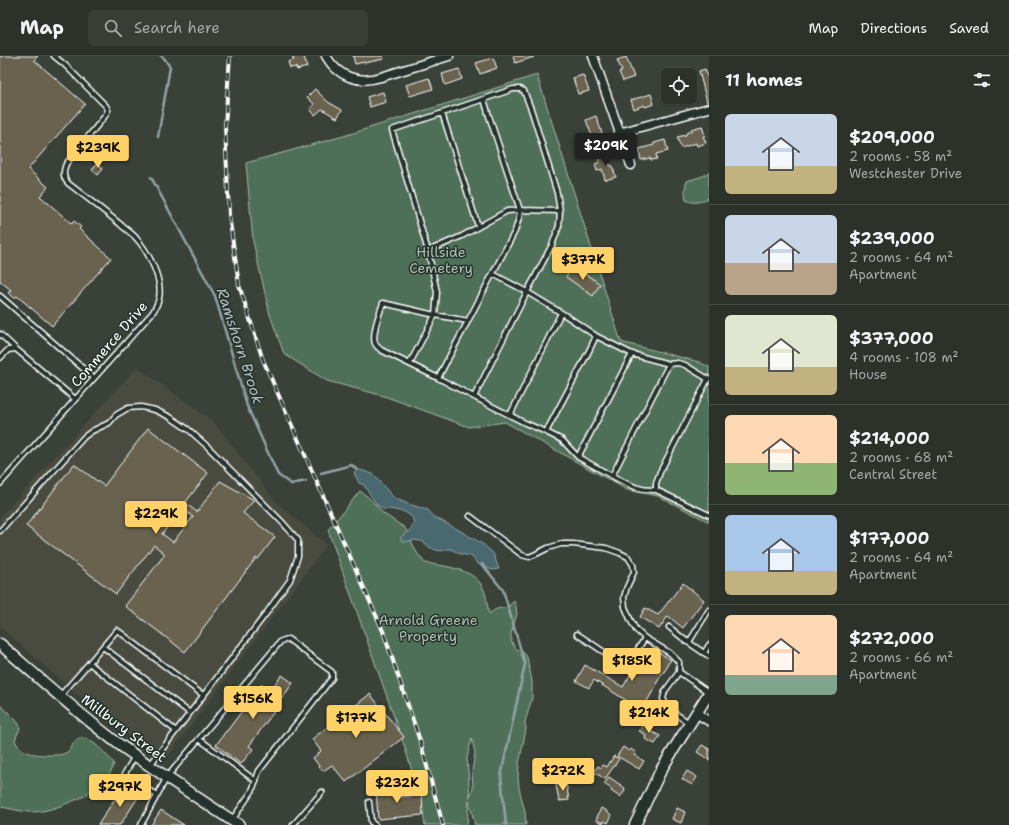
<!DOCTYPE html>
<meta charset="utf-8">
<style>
:root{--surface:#2c312a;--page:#383d36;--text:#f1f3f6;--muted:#a6a9a8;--line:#484c47;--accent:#ffd166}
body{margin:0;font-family:"Shantell Sans",sans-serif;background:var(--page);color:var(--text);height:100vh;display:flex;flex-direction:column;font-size:15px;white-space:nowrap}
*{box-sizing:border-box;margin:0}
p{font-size:13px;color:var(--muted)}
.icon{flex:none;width:22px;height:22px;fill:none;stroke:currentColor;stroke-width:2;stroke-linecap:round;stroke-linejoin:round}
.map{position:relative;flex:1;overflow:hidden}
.sheet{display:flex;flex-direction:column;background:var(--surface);width:300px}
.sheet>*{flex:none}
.buttons{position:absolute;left:661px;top:12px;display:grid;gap:8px}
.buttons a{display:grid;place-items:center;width:36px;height:36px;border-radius:6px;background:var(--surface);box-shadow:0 1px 3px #0004,0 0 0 1px var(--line);font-size:20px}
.price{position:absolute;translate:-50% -34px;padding:0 9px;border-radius:4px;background:var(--accent);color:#111;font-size:13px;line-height:26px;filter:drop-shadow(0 1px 2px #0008)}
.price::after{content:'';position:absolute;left:50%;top:24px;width:12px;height:9px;margin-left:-6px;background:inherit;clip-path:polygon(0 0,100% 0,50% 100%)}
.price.active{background:#222;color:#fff}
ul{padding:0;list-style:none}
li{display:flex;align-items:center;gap:12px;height:100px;padding:0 16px}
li+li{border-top:1px solid var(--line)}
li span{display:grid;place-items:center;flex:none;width:112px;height:80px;border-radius:6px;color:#555}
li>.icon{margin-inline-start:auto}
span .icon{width:48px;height:48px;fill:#fffc;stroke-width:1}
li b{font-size:17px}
h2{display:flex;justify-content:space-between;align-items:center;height:48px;padding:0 16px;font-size:17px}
header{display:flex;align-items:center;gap:24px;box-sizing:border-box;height:56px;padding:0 20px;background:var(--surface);border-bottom:1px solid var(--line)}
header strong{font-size:19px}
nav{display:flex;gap:22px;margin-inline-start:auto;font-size:14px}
.search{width:280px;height:36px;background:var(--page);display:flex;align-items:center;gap:10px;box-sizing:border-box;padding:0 14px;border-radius:6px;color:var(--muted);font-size:15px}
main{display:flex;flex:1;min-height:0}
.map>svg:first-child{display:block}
</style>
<header>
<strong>Map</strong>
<div class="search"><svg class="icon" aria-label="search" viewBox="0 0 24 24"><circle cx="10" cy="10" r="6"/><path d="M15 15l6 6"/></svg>Search here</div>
<nav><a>Map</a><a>Directions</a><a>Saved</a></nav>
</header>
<main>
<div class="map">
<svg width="709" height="769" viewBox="0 0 709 769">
<rect width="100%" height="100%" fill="#3a4138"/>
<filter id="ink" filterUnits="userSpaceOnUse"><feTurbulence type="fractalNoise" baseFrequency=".025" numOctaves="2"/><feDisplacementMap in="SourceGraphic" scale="8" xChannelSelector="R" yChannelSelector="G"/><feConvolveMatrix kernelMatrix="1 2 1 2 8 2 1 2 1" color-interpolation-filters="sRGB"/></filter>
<g filter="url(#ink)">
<path fill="#484b3f" d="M137,311L214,366L276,446L327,489L166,703L107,665L0,571V461Z"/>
<path fill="#507059" stroke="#a8b8ac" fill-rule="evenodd" d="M537,19L621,286L699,306L709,311V466L658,440L627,434L505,366L469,371L384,340L327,325L284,298L270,259L253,185L246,107L347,79Z
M709,116V142C700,145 696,149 686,144C685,138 684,132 687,125L703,120Z
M360,435L368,441L384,458L405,472L417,497L425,507C443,510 472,512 482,530C487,538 487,549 489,558C496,552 498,552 507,552L514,545L516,550L517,558L511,578V584L515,592L524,597L527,601L532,625V642L525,666L526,673L519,708L518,720L519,732L525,756L526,769H475L469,745L467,769H425L420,741L405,692L328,474ZM472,682L475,697L472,715L473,732L470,741L467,702Z
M0,649C5,654 20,665 20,672C19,676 16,680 15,684C20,699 39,699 52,699C57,699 63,699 67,696C72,693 73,683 80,682C91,680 107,700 114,707C111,722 99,728 88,736L87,739C68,747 48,757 28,756C18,755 9,752 0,751Z"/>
<path fill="#48686f" stroke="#91a4a9" d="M357,413L373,418L394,442L408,448L428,454L434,461L459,474L484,489L493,497L499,513L492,514L478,508L471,500L460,498L451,493H447L442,495L436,494L429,491L425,487L421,485L413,484L405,486L402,485L401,483V481L410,474L414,467L412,461L405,456L389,453H383L377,449L364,429L359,427L355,419L354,416Z"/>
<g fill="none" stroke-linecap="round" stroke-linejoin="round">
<path stroke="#91a4a9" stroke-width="2.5" d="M158,81L170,11L164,2L161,0
M151,121L215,240L247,350L278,419L291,428L306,425
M321,417L352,409L357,414
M482,508L503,534L525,608L501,720L506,769"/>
</g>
<path fill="#676250" stroke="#fff" fill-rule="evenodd" d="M0,0H38L34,4L85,48L28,113L48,131L40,140L72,168L74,165L81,171L79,173L111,202L52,270L17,240L15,242L8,237L11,234L0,225Z
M292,0H304L307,11L297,14L296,11L290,12L288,6L294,4Z
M353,0H383L384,3L364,7V6L355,8Z
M513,0H533L534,1L515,7Z
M626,1L634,21L623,25L619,16L622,15L617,4Z
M493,2L497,12L480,18L476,7Z
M459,13L462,23L445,29L442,18Z
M705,13L707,20H709V45L707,46L699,15Z
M583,19L589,35L578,38L573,22Z
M429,22L433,33L410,40L406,29Z
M315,33L328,46L342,54L337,62L322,53L315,59L310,53L314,48L307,41Z
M383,36L386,46L370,51L367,41Z
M651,38L654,48L645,51L644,49L634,53L631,44Z
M596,60L602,77L592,80L586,64Z
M702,70L705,80H703L706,87L697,90L696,87L681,92L677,81L686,79V77L692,75L691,73Z
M665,84L668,95L656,98L657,103L651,104L650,102L641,104L639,93L654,89V87Z
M606,97L610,110L612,109L616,121L605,124L602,113L597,115L595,108L600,106L598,100Z
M98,107L103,113L98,119L92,114Z
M574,210L600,228L593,240L566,221Z
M148,372L208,417L185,447L197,456L220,425L254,444L243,457L275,481L258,503L256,502L185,596L125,550L165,498L154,489L116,538L26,470L74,408L104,430ZM182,452L193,461L173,486L162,478Z
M683,527L704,544L683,572L668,560L659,573L640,561L645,552L658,559Z
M652,592L671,604L667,609L668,610L664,616H663L656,628H657L635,666L628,662L635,650L594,624L589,632L576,625L585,609L623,631L633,614L636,617Z
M282,619L293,627L277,649L278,650L249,690L253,693L241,708L216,689L226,675H227L262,628L270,634Z
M370,638L404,681L346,726L332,709L323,715L313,702L321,695L312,683Z
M643,668L651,673L650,675L660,680L655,688L645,683L646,679L639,675Z
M702,689L709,693V704L697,696Z
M623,691L629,695L631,693L636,697L634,699L644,705L639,713L617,700Z
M614,700L619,703L605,723L594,716L598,710L601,712L603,709L607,711Z
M687,715L697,721L692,729L682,723Z
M609,721L625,732L624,734L625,735L620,741L611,735L612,733L604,728Z
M566,727L569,744L559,745L556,729Z
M123,730L139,740L120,769H98Z
M400,730L401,741L422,739L423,759L378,763L376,732Z
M601,752L607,755V756L612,759L608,767L604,765L603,767L596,764Z
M677,752L685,756L681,767L672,763Z
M161,754L184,769H151Z"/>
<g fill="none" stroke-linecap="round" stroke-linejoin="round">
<defs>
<path id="service" d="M484,43L513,33H520L524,35L532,56L557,137L560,155
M442,57L478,170
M0,240L94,322
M468,265L515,175L519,162L520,154L560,155L559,170L552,189L527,236L493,218
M0,278L16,293
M632,298L669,308L678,307L685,309L708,323
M0,302L8,294L16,293L75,343
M410,307L435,259L468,265L438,322L381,294C379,292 377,291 376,289C370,281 380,256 383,247L435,259L437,236L428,195L462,180L507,155L520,154L489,60L484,43L392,74L428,195
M438,322L474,341L527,236L568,261L596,280L589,295L546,376L525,367L474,341
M709,323H708L660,416L656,427V434L709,459
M510,359L561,257
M546,376L562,384L578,401L632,298L596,280
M578,401L612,420L669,308
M612,420C628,428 638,435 656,434
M0,428L153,256C156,251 158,247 159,242C163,224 148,195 136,182C132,177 125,173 120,168C103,154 86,141 69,128C62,122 63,115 66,108L105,60L108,54L106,50L65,9L54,0
M470,460L522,499L529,501L536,498L548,492L561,488H573L606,492L620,497L628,501L633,509L634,516L627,531L624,541L625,551L631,565L636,574L645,582L670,597L679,606V616L665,635L663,643L670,654L689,667
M0,475L84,381L92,375L109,367L116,359L128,352L141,351L155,354L170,361L189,374L208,391L283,467L298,484V500L290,524L265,559L150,709
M669,571L685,584L704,597
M577,578L619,606L626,608L629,607L645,582
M689,586L709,554
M709,589L704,597L709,600
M103,591L190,657
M679,616L708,636
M60,640L89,607
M176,675L89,607L117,574L203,639
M199,683L256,725
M135,700L125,717L128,722L157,739
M369,746L371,766L375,769
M141,769L167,721L281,585L288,583L332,616V622L259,715L252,735L232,764
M293,769L322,736"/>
<path id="minor" d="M326,0C338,21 358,28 381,21L449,0
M593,0L631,109
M619,77L709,52
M696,657L709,665"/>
<path id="tertiary" d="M0,588C39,622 78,658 120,689C159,717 199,743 239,769
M635,769L661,714L677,688L709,637"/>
</defs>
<use href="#service" stroke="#fff" stroke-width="7"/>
<use href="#minor" stroke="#fff" stroke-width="11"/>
<use href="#tertiary" stroke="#fff" stroke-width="13"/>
<use href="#service" stroke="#26332d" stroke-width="4"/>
<use href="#minor" stroke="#26332d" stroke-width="8"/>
<use href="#tertiary" stroke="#26332d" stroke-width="10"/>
<defs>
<path id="rail" d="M230,0L225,70L229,159L239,229L263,304L383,575L420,685L443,769"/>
</defs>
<use href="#rail" stroke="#fff" stroke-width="4"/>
<use href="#rail" stroke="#26332d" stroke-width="2.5" stroke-dasharray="8" stroke-linecap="butt"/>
</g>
</g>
<g text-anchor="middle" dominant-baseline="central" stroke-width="3" stroke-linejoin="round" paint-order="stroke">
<g font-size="14" fill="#b0bfb4" stroke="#26332d">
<text x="441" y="196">Hillside<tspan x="441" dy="16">Cemetery</tspan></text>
<text x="428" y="564">Arnold Greene<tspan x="428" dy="16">Property</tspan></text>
</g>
<g font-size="14" fill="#fff" stroke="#26332d">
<text transform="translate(109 288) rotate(-49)">Commerce Drive</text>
<text transform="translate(124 672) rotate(37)">Millbury Street</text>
</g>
<g font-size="15" font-style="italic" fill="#adbbbe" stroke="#26332d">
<text transform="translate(240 290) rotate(72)">Ramshorn Brook</text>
</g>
</g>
</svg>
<div class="buttons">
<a><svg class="icon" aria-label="locate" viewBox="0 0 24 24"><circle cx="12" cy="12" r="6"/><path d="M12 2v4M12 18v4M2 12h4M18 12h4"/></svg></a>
</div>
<b class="price active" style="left:606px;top:111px">$209K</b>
<b class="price" style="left:98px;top:113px">$239K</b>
<b class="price" style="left:583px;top:225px">$377K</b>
<b class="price" style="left:156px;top:479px">$229K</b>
<b class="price" style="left:632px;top:626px">$185K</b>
<b class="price" style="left:253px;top:664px">$156K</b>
<b class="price" style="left:649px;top:678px">$214K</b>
<b class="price" style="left:356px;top:683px">$177K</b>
<b class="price" style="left:563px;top:736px">$272K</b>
<b class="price" style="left:397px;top:748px">$232K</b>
<b class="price" style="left:120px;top:752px">$297K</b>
</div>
<section class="sheet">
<h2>11 homes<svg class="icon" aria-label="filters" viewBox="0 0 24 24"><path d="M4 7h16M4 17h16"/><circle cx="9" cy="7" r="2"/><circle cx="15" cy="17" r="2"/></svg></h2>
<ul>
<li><span style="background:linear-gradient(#c9d6e8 65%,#c2b280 0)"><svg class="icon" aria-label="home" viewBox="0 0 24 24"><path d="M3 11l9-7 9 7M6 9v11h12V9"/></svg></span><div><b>$209,000</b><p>2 rooms · 58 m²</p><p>Westchester Drive</p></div></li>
<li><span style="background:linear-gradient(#c9d6e8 60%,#b9a48a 0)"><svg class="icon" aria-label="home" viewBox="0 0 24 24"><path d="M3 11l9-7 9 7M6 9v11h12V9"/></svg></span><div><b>$239,000</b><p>2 rooms · 64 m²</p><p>Apartment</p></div></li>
<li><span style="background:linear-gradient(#dfe7d0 65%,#c2b280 0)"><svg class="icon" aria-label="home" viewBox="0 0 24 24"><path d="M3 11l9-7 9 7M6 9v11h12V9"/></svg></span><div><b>$377,000</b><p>4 rooms · 108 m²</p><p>House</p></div></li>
<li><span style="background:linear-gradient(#ffd9b3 60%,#8fb573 0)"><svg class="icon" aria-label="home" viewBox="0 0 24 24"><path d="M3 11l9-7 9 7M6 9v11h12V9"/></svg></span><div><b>$214,000</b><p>2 rooms · 68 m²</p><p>Central Street</p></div></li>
<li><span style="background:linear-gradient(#a9c7e8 70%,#c2b280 0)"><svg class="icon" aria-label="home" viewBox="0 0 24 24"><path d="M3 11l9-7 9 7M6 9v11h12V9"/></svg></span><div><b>$177,000</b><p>2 rooms · 64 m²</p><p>Apartment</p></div></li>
<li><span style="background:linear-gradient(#ffd9b3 75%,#7fa58c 0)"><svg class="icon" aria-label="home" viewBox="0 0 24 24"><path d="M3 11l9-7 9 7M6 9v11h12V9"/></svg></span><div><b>$272,000</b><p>2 rooms · 66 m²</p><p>Apartment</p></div></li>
</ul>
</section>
</main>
